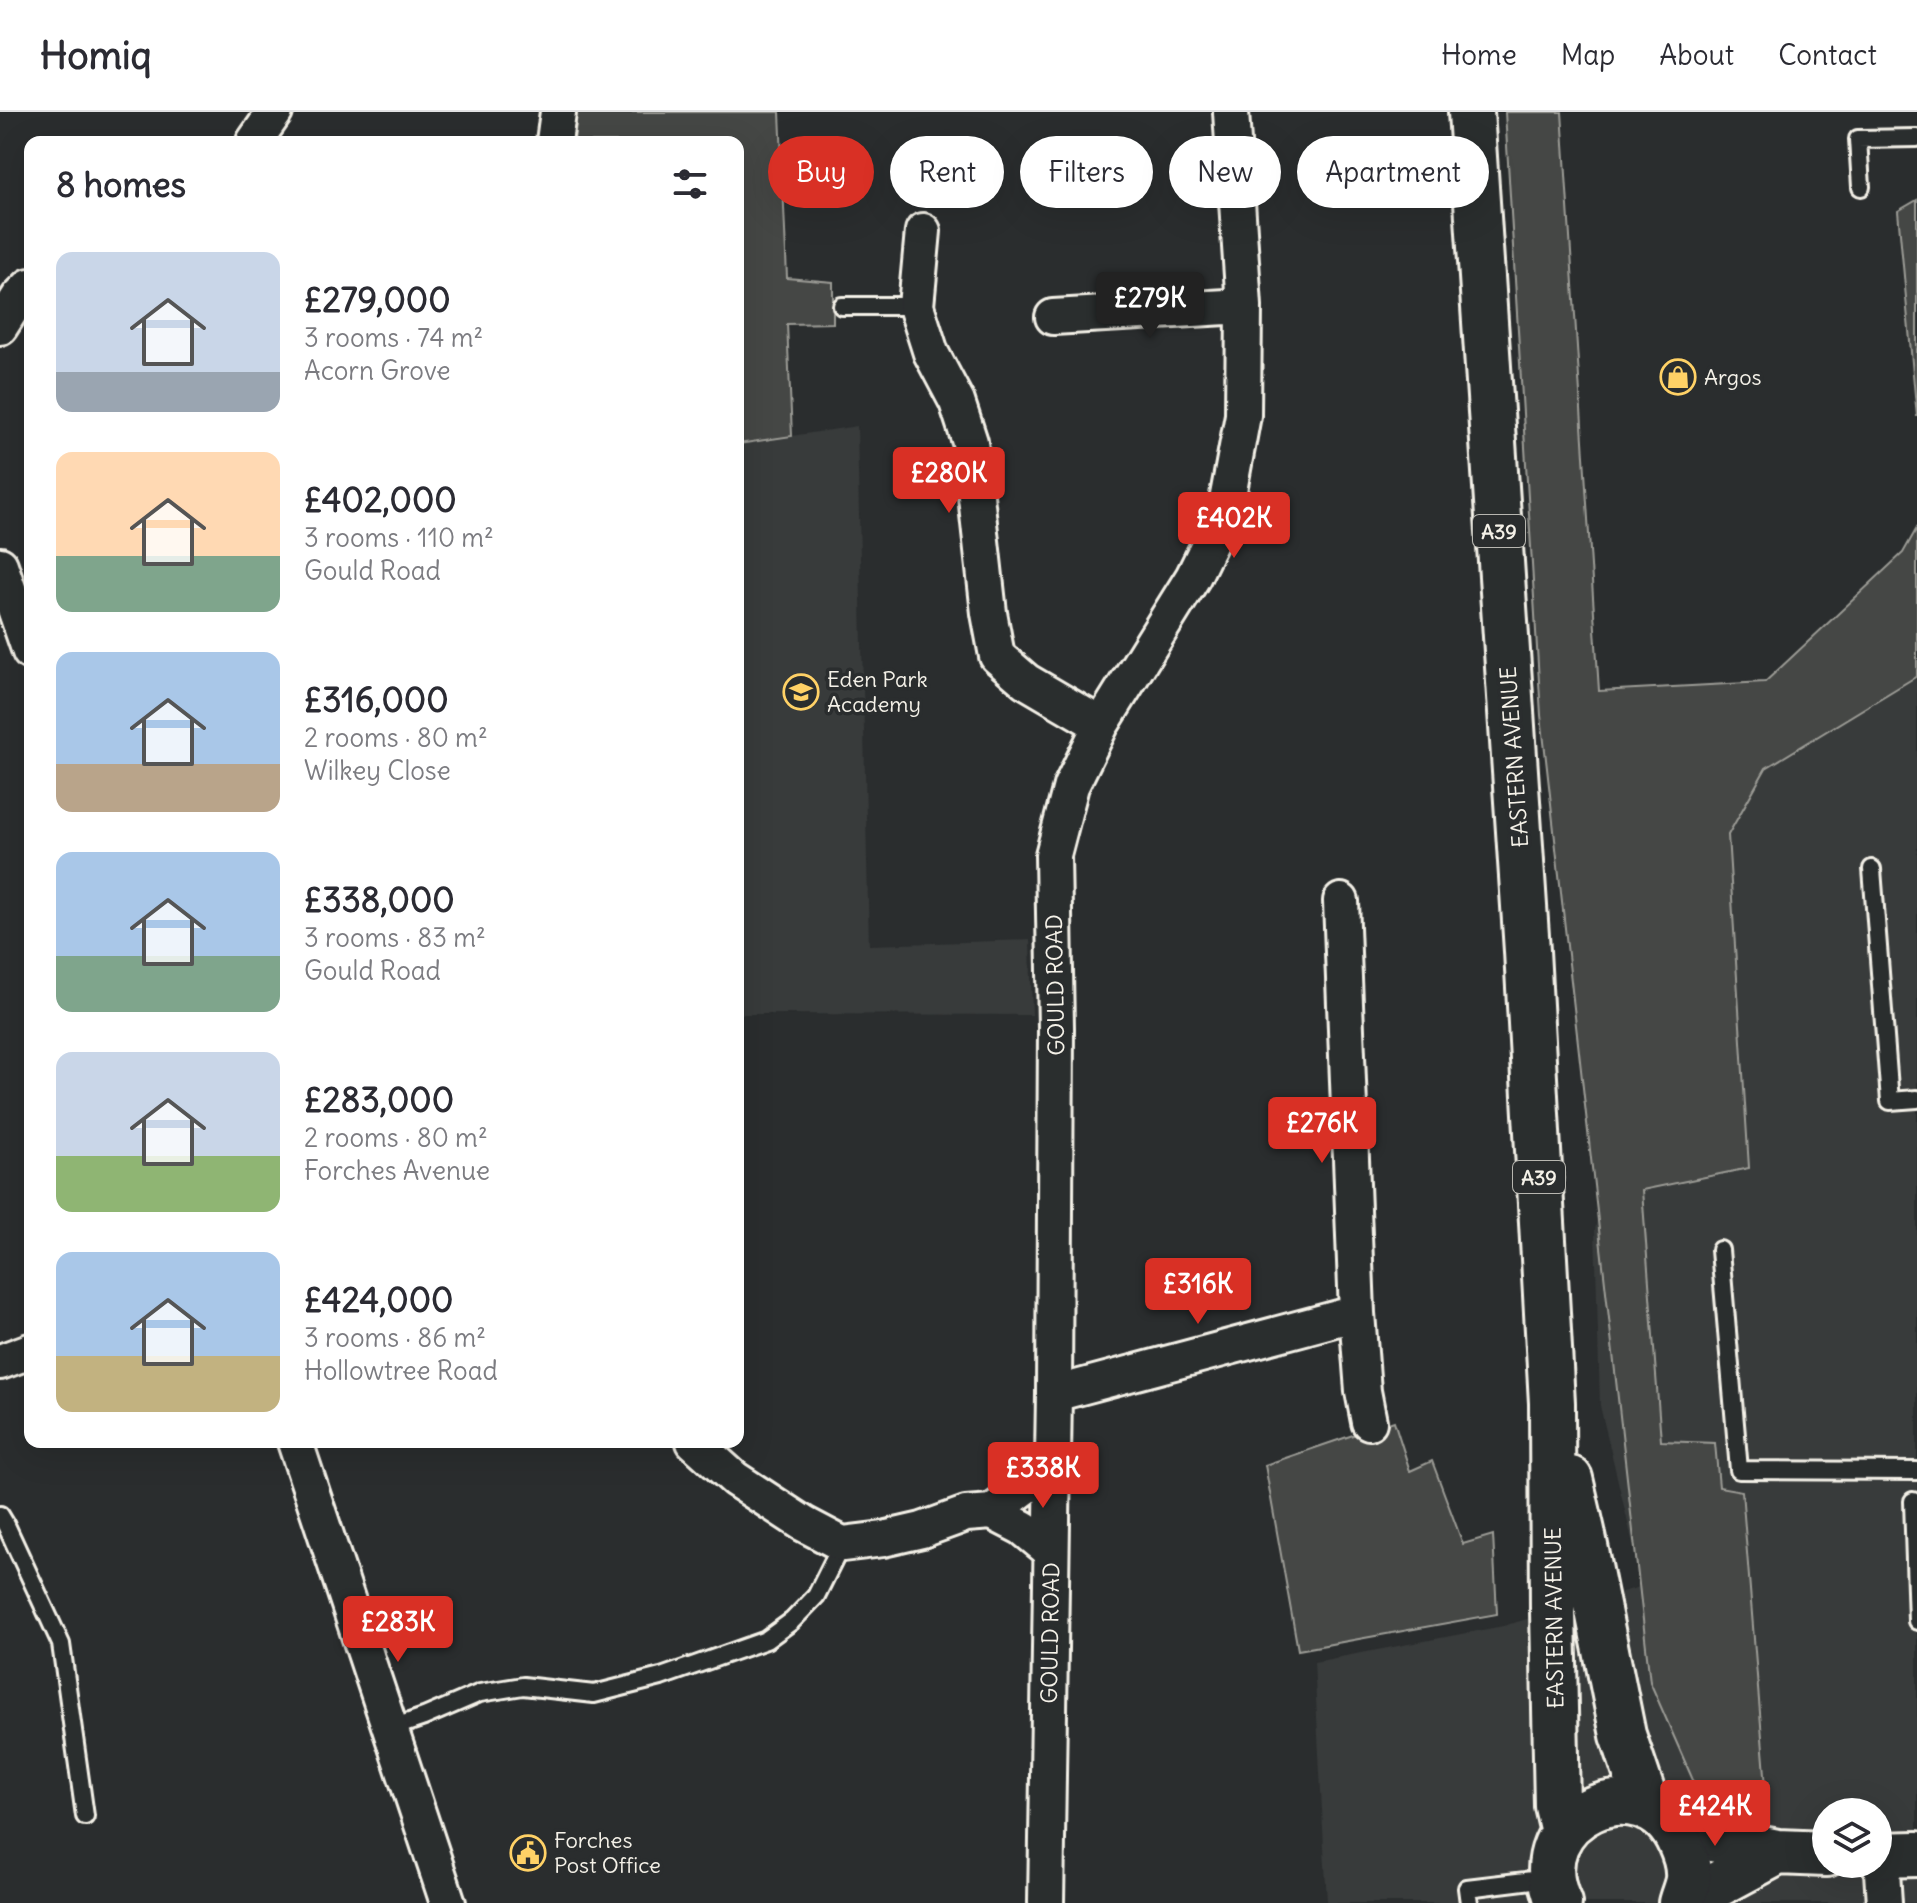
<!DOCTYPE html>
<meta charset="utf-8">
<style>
:root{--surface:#fff;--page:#f2f2f3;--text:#2b2b33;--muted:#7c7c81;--line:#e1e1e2;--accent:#d93025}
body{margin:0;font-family:Delius,sans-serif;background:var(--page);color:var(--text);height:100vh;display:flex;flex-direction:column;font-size:30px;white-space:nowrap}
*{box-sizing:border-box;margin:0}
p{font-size:26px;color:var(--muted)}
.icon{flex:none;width:44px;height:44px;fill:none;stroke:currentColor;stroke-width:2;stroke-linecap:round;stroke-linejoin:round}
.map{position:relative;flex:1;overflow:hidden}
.sheet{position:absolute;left:24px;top:24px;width:720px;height:1312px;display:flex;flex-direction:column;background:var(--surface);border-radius:16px;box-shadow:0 8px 32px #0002}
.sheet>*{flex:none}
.top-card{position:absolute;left:768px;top:24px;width:760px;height:72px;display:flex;gap:16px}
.controls{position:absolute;left:1812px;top:1686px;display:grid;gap:16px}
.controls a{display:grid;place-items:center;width:80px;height:80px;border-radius:50%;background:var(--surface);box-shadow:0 8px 32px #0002;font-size:40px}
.price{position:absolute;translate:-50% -68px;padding:0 18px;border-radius:8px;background:var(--accent);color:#fff;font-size:26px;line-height:52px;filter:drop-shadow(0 2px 4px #0008)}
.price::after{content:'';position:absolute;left:50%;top:48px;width:24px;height:18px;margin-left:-12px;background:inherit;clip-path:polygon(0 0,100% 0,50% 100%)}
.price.selected{background:#222;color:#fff}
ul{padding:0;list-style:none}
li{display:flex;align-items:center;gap:24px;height:200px;padding:0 32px}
li span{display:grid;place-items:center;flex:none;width:224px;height:160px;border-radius:16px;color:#555}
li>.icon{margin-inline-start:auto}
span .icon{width:96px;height:96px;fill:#fffc;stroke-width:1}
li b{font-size:34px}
h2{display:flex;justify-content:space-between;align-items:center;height:96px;padding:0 32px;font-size:34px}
.pill{padding:0 28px;border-radius:36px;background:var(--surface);box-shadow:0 8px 32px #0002;font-size:28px;line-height:72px}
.pill.selected{background:var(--accent);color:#fff}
header{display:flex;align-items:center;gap:48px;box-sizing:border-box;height:112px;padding:0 40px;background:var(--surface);border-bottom:2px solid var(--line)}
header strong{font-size:38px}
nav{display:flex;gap:44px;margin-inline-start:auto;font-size:28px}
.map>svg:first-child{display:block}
</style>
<header>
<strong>Homiq</strong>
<nav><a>Home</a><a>Map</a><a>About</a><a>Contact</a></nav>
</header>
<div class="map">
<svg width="1917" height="1791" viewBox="0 0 1917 1791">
<rect width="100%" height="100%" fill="#2a2d2e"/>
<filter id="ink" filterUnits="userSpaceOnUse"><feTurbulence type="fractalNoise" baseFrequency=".0125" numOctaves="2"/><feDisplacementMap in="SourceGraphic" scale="16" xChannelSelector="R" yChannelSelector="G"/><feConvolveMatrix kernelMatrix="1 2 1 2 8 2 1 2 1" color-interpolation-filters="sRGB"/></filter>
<g filter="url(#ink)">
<path fill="#373a3a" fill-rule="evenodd" d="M857,314L869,833L1030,828L1032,903L738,902V332Z
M1917,528V1791H1327L1314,1550L1503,1514L1643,1474L1600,1294L1595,1118L1622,966L1675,819L1766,656ZM1826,1700H1878V1752H1826Z"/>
<path fill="#444645" stroke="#9c9c96" stroke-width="2" d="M577,0H780L787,166L833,170V211L787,212L792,324L738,332V30H574Z
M1505,0H1562L1599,579L1765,570L1903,441L1917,416V564L1766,656L1728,723L1749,1056L1642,1078L1661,1329L1715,1331L1719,1375L1742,1379L1767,1687L1696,1675L1650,1570L1541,603Z
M1917,88V305L1898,99Z
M1394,1309L1410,1359L1432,1349L1463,1432L1493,1423L1497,1502L1298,1538L1265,1353Z"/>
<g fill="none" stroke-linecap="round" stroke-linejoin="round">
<defs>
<path id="lane" d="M1861,75L1858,27L1917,26
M842,194H916
M1872,757L1890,989L1917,987
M1720,1138L1739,1358L1917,1359
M1913,1389L1917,1509
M0,1403L6,1413L61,1532L85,1704
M389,1617L424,1605L480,1581L523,1574L594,1582L661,1565L766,1528L792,1509L816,1484L842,1432
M1469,1791L1467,1776L1549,1766"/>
<path id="street" d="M254,30L275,0
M554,30L558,0
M923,119L916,194L931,241L957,290L970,330L989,501L997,544L1026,569L1101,613
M1053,205L1244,194
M0,215L19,185L30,174
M0,453L30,540
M1341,789L1357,1201L1363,1279L1369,1310
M0,1250L30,1239
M1054,1282L1357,1201
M295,1330L448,1791
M694,1330L735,1367L804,1412L842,1432L883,1427L922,1418L966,1402L992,1400L1024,1376L1053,1347
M992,1400L1023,1416L1051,1439
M1881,1744L1884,1791
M1046,1791L1054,1282L1056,916L1053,743L1071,674L1101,613L1193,465L1225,400L1243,303L1244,194L1231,0"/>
<path id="secondary" d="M1675,1720L1778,1740L1826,1742
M1878,1743L1917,1742
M1683,1791L1778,1740"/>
<path id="primary" d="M1471,0L1527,839L1552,1291L1553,1499L1557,1694L1563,1720
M1570,1367L1582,1419L1623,1623L1648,1697
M1559,1791C1519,1703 1645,1650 1680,1731C1685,1742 1689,1755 1688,1767C1687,1775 1683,1783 1681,1791"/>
</defs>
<use href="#lane" stroke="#f4f1e8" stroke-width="22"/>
<use href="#street" stroke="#f4f1e8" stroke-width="40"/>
<use href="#secondary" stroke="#f4f1e8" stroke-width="50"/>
<use href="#primary" stroke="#f4f1e8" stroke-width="50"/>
<use href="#lane" stroke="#2a2d2e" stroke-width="16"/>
<use href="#street" stroke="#2a2d2e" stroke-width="34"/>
<use href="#secondary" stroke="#2a2d2e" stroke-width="44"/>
<use href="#primary" stroke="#2a2d2e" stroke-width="44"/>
</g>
</g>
<defs>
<symbol id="shop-ring" viewBox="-11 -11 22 22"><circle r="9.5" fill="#2a2d2e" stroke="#ffd166" stroke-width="1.5"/><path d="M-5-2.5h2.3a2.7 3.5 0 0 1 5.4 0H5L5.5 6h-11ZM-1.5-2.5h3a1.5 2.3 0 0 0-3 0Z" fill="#ffd166"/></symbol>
<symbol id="school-ring" viewBox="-11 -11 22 22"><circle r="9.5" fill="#2a2d2e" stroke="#ffd166" stroke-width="1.5"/><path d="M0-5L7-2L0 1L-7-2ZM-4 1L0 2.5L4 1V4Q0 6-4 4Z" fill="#ffd166"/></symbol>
<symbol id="civic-ring" viewBox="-11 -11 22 22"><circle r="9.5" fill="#2a2d2e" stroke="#ffd166" stroke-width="1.5"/><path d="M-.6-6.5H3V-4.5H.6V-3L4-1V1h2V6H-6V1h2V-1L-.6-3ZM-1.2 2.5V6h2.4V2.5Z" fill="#ffd166"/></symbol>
</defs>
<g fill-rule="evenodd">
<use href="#shop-ring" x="1658" y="245" width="40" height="40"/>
<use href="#school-ring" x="781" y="560" width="40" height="40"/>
<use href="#civic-ring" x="508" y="1721" width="40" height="40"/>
</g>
<g text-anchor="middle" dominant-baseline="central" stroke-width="7" stroke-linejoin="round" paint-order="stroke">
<g fill="#2a2d2e" stroke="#b7b6b0" stroke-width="2">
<rect x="1473" y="403" width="52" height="32" rx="6"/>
<rect x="1513" y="1049" width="52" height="32" rx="6"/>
</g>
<g font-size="20" font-weight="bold" fill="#f4f1e8">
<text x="1499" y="419">A39</text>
<text x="1539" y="1065">A39</text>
</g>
<g font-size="22" fill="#f4f1e8" stroke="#2a2d2e" text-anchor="start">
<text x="1704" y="265">Argos</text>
<text x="827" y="567">Eden Park<tspan x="827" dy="25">Academy</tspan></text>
<text x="554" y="1728">Forches<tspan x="554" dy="25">Post Office</tspan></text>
</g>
<g font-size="22" fill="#f4f1e8" stroke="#2a2d2e">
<text transform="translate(1514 645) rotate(-94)">EASTERN AVENUE</text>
<text transform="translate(1055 873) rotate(-91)">GOULD ROAD</text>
<text transform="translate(1554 1506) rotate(-91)">EASTERN AVENUE</text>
<text transform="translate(1050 1521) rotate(-89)">GOULD ROAD</text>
</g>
</g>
</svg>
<div class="controls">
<a><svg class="icon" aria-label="layers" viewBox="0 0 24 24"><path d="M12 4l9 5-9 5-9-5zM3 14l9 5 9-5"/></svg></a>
</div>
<b class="price selected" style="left:1150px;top:228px">£279K</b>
<b class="price" style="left:949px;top:403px">£280K</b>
<b class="price" style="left:1234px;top:448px">£402K</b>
<b class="price" style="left:1322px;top:1053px">£276K</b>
<b class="price" style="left:1198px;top:1214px">£316K</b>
<b class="price" style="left:1043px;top:1398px">£338K</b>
<b class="price" style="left:398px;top:1552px">£283K</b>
<b class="price" style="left:1715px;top:1736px">£424K</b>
<div class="top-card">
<a class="pill selected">Buy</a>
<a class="pill">Rent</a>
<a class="pill">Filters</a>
<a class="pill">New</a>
<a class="pill">Apartment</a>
</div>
<section class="sheet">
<h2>8 homes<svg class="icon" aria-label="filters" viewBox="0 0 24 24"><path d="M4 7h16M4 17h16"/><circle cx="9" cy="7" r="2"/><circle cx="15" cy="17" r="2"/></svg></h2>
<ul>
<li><span style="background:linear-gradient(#c9d6e8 75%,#9aa5b1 0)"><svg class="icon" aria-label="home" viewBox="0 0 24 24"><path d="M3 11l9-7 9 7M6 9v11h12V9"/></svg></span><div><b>£279,000</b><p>3 rooms · 74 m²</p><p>Acorn Grove</p></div></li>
<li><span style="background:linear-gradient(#ffd9b3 65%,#7fa58c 0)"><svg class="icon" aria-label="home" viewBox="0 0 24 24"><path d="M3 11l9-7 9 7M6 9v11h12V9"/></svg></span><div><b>£402,000</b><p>3 rooms · 110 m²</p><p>Gould Road</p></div></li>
<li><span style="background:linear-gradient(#a9c7e8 70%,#b9a48a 0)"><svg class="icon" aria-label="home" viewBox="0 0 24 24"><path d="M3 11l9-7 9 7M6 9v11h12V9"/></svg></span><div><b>£316,000</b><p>2 rooms · 80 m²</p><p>Wilkey Close</p></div></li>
<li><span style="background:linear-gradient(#a9c7e8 65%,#7fa58c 0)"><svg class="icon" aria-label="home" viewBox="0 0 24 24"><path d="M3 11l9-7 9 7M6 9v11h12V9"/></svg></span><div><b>£338,000</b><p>3 rooms · 83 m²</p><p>Gould Road</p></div></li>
<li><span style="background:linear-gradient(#c9d6e8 65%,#8fb573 0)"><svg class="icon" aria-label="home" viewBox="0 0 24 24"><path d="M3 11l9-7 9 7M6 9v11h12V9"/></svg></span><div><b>£283,000</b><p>2 rooms · 80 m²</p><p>Forches Avenue</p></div></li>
<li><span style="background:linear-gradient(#a9c7e8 65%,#c2b280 0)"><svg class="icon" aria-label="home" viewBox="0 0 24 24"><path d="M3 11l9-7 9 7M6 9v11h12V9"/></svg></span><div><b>£424,000</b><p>3 rooms · 86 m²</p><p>Hollowtree Road</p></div></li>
</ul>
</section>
</div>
